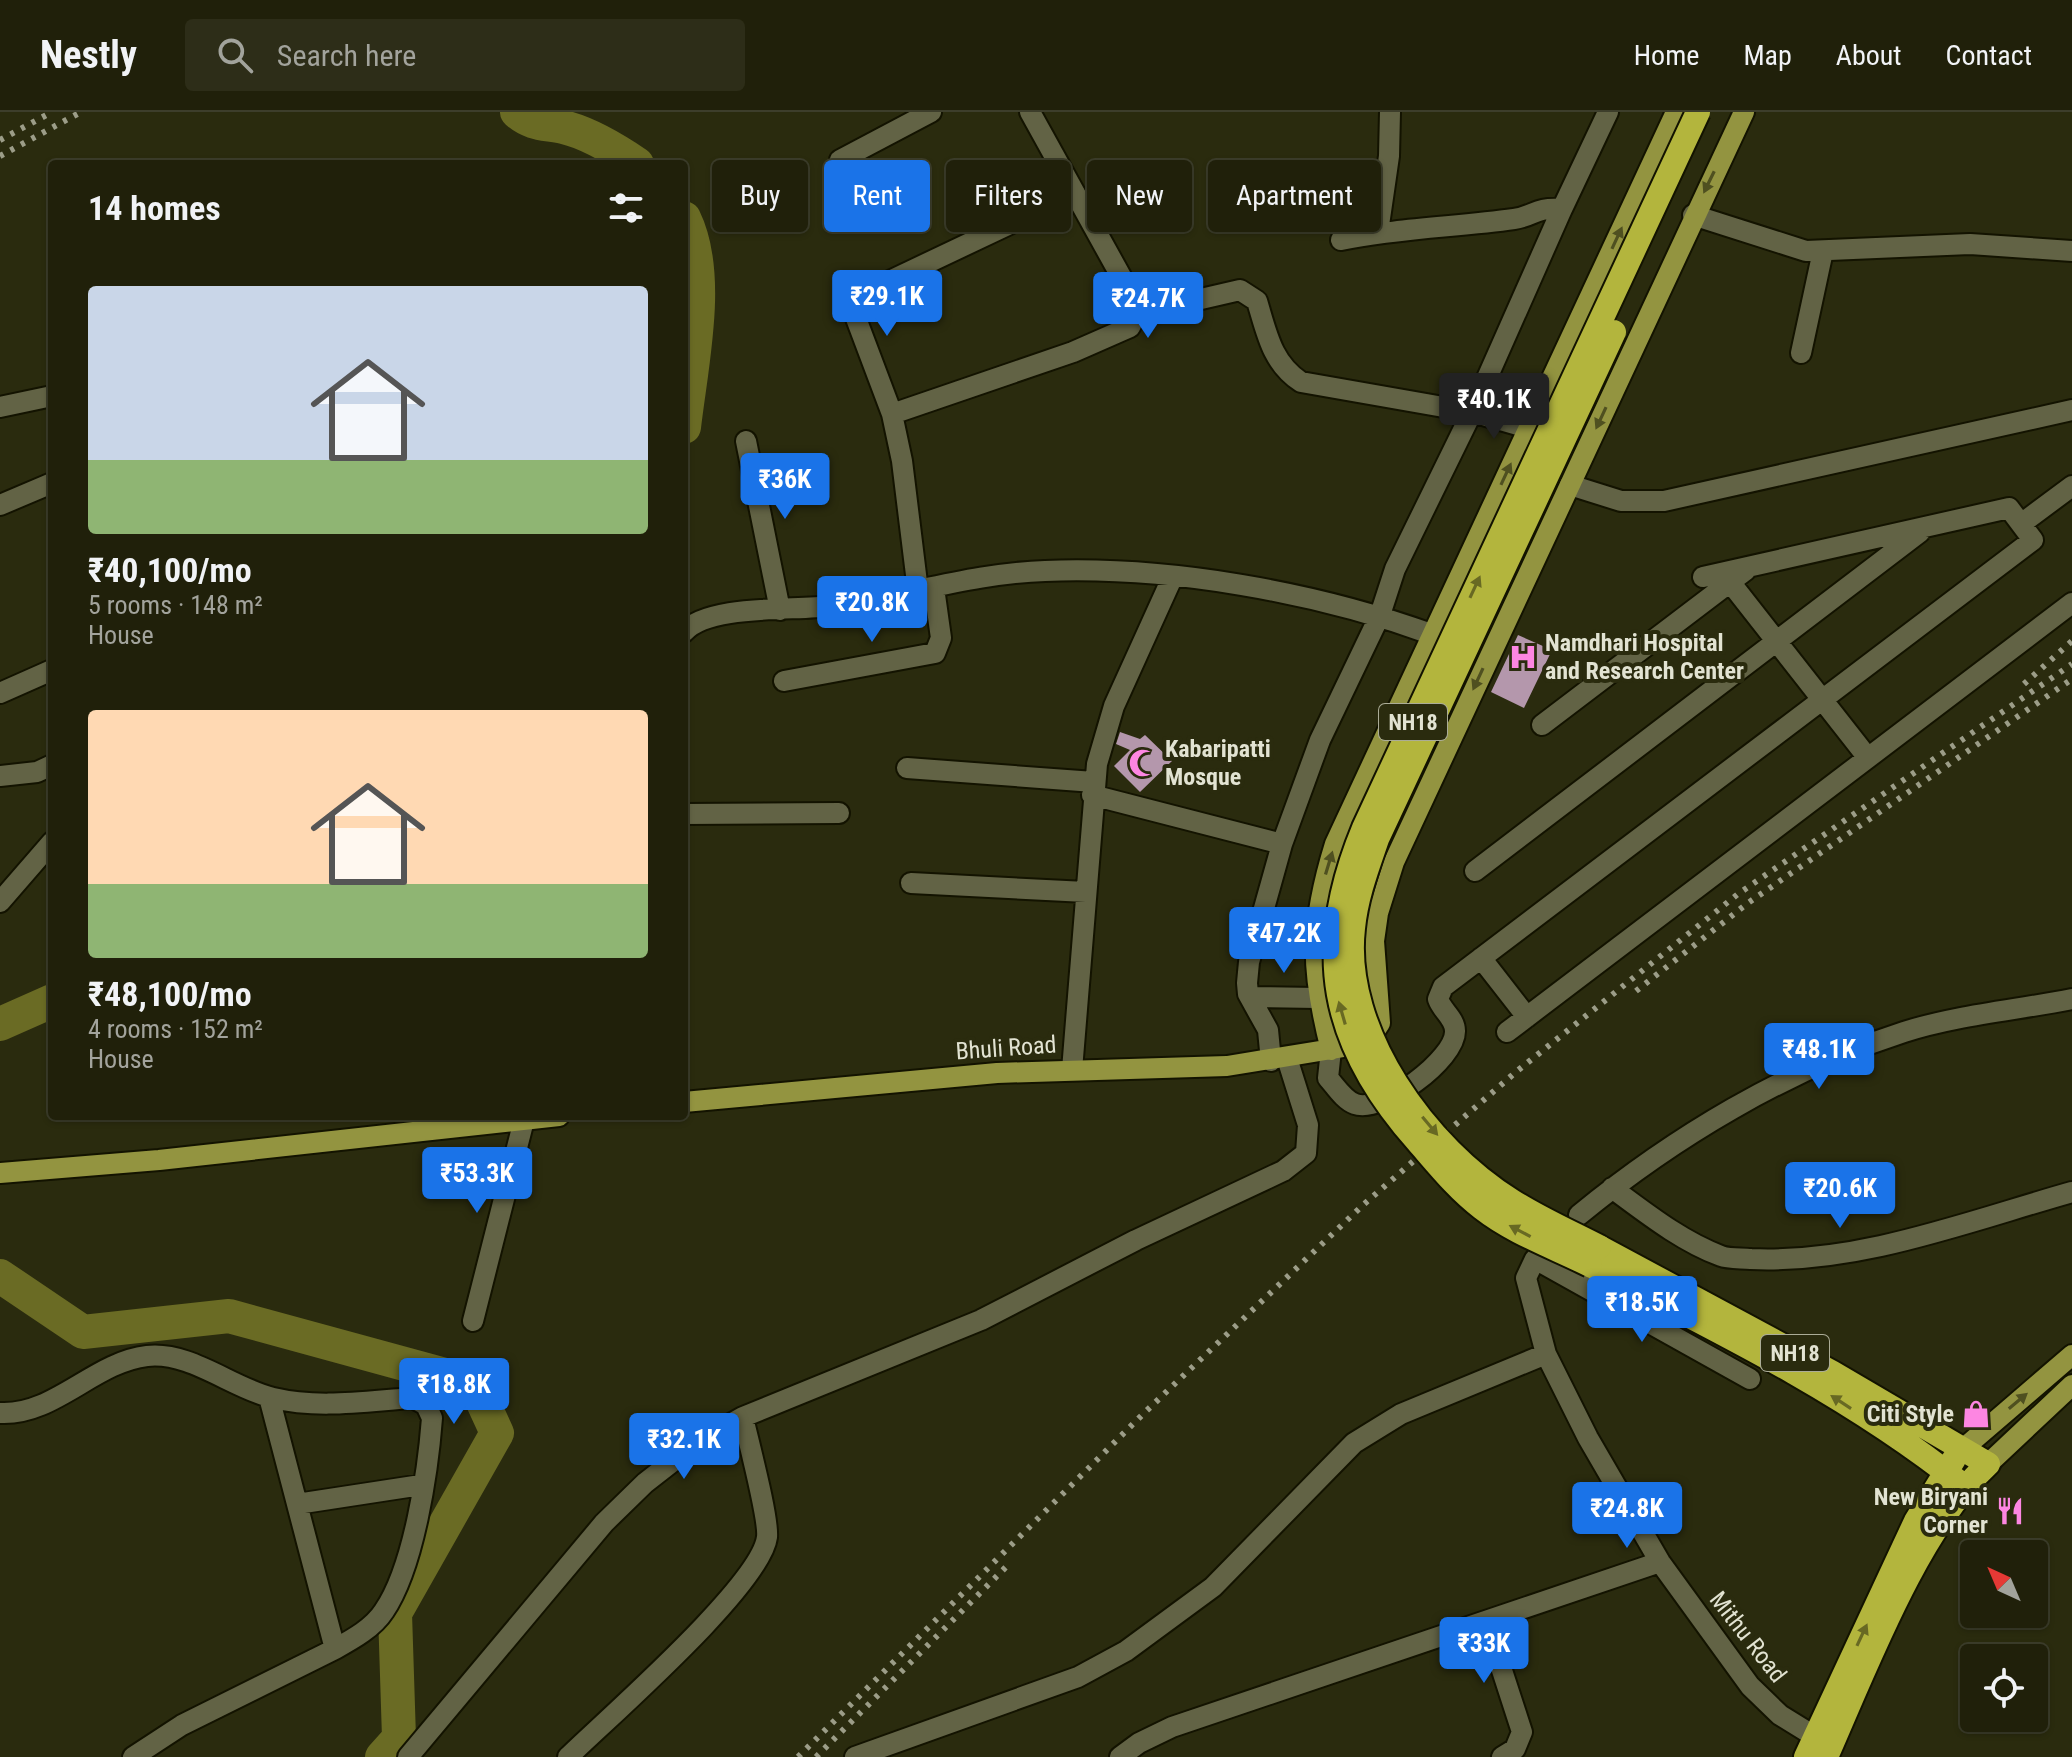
<!DOCTYPE html>
<meta charset="utf-8">
<style>
:root{--surface:#20200a;--page:#2d2d18;--text:#f1f3f6;--muted:#a2a39c;--line:#3d3e2b;--accent:#1a73e8}
body{margin:0;font-family:"Roboto Condensed",sans-serif;background:var(--page);color:var(--text);height:100vh;display:flex;flex-direction:column;font-size:30px;white-space:nowrap}
*{box-sizing:border-box;margin:0}
p{font-size:26px;color:var(--muted)}
.icon{flex:none;width:44px;height:44px;fill:none;stroke:currentColor;stroke-width:2;stroke-linecap:round;stroke-linejoin:round}
.map{position:relative;flex:1;overflow:hidden}
.panel{position:absolute;left:48px;top:48px;width:640px;height:960px;display:flex;flex-direction:column;background:var(--surface);border-radius:8px;box-shadow:0 2px 6px #0004,0 0 0 2px var(--line)}
.panel>*{flex:none}
.guide{position:absolute;left:712px;top:48px;width:760px;height:72px;display:flex;gap:16px}
.needle{width:52px;rotate:316deg}
.buttons{position:absolute;left:1960px;top:1428px;display:grid;gap:16px}
.buttons a{display:grid;place-items:center;width:88px;height:88px;border-radius:8px;background:var(--surface);box-shadow:0 2px 6px #0004,0 0 0 2px var(--line);font-size:40px}
.price{position:absolute;translate:-50% -68px;padding:0 18px;border-radius:8px;background:var(--accent);color:#fff;font-size:26px;line-height:52px;filter:drop-shadow(0 2px 4px #0008)}
.price::after{content:'';position:absolute;left:50%;top:48px;width:24px;height:18px;margin-left:-12px;background:inherit;clip-path:polygon(0 0,100% 0,50% 100%)}
.price.active{background:#222;color:#fff}
ul{padding:0;list-style:none}
li{display:grid;align-content:center;gap:16px;height:424px;padding:0 40px}
li span{display:grid;place-items:center;height:248px;border-radius:8px;color:#555}
li>.icon{margin-inline-start:auto}
span .icon{width:144px;height:144px;fill:#fffc;stroke-width:1}
li b{font-size:34px}
h2{display:flex;justify-content:space-between;align-items:center;height:96px;padding:0 40px;font-size:34px}
.pill{padding:0 28px;border-radius:8px;background:var(--surface);box-shadow:0 2px 6px #0004,0 0 0 2px var(--line);font-size:28px;line-height:72px}
.pill.active{background:var(--accent);color:#fff}
header{display:flex;align-items:center;gap:48px;box-sizing:border-box;height:112px;padding:0 40px;background:var(--surface);border-bottom:2px solid var(--line)}
header strong{font-size:38px}
nav{display:flex;gap:44px;margin-inline-start:auto;font-size:28px}
.search{width:560px;height:72px;background:var(--page);display:flex;align-items:center;gap:20px;box-sizing:border-box;padding:0 28px;border-radius:8px;color:var(--muted);font-size:30px}
.map>svg:first-child{display:block}
</style>
<header>
<strong>Nestly</strong>
<div class="search"><svg class="icon" aria-label="search" viewBox="0 0 24 24"><circle cx="10" cy="10" r="6"/><path d="M15 15l6 6"/></svg>Search here</div>
<nav><a>Home</a><a>Map</a><a>About</a><a>Contact</a></nav>
</header>
<div class="map">
<svg width="2072" height="1645" viewBox="0 0 2072 1645">
<rect width="100%" height="100%" fill="#2a2b0e"/>
<g fill="none" stroke-linecap="round" stroke-linejoin="round">
<path stroke="#6a6b24" stroke-width="34" d="M517,0C532,13 545,11 563,15C589,21 615,37 637,52
M684,106C712,163 691,253 684,315
M0,912L52,889
M0,1164L83,1220L229,1204L474,1271L497,1321L395,1501L399,1626L382,1645"/>
</g>
<path fill="#b497ac" d="M1518,523L1552,538L1524,596L1491,580Z
M1120,620L1140,627L1145,623L1172,649L1140,680L1114,654L1130,638L1116,632Z"/>
<g fill="none" stroke-linecap="round" stroke-linejoin="round">
<defs>
<path id="minor" d="M840,48L931,0
M1562,97L1608,0
M1693,103L1806,139L1970,132L2072,139
M1378,120L1389,44L1390,0
M1136,202L1240,178L1257,189C1267,222 1272,251 1301,270L1472,300L1528,316
M1801,241L1823,139
M0,295L52,284
M892,302L1073,240L1130,215L1136,202L1133,186L1030,0
M746,329L780,498
M1570,373L1621,389H1664L2072,298
M0,393L52,371
M2021,412L2072,374
M1730,470L1868,646
M918,479L902,349L892,302L854,201L860,188L877,175L1075,81
M684,520C708,492 794,499 830,494C902,485 973,461 1045,459C1169,454 1315,480 1431,522
M784,569L935,541L941,526L934,476
M0,581L52,558
M1542,613L1746,458
M907,656L1094,670
M0,664L37,660L52,653
M1092,683L1282,732
M684,702L839,701
M1475,759L1920,420
M911,771L1086,780
M0,790L52,730
M1481,846L1527,905
M1250,885L1317,886
M1507,920L2072,491
M1331,938L1328,966C1336,975 1344,988 1355,992C1382,1002 1456,947 1455,919C1455,906 1442,899 1438,887L1443,875L2033,428L2009,396L1703,465
M1271,949L1268,918L1248,882L1247,871L1249,850L1282,732L1320,628L1380,503L1395,457L1472,300L1562,97C1534,95 1535,104 1514,107C1457,115 1398,116 1341,128
M1072,958L1097,652L1114,594L1173,464
M1612,1076C1646,1101 1681,1129 1721,1144C1729,1147 1741,1146 1751,1147C1859,1152 1969,1109 2072,1080
M1579,1103C1674,1025 1786,958 1904,920C1957,903 2017,898 2072,887
M473,1209L524,1008
M1750,1267L1535,1147L1526,1166L1546,1242L1588,1326L1660,1450L1750,1574L1780,1603L1827,1632
M269,1285L335,1537
M0,1301C54,1304 94,1250 147,1244C190,1239 232,1276 273,1286C319,1297 367,1289 413,1286L426,1293L432,1306C428,1359 414,1455 384,1499C373,1516 353,1527 335,1537L182,1613L133,1645
M297,1392L421,1373
M1486,1509L1522,1620L1515,1637L1502,1645
M408,1645L604,1411L645,1371L695,1332L743,1305
M568,1645C609,1605 761,1473 767,1425C769,1406 748,1328 743,1305L981,1208L1136,1128L1283,1059L1306,1041L1308,1013L1287,946
M855,1645L1078,1565L1126,1539L1213,1475L1354,1331L1401,1302L1546,1242
M1120,1645L1139,1631L1172,1615L1660,1450"/>
<path id="major" d="M1331,938C1310,856 1310,813 1335,732L1676,0
M684,990L997,961L1227,954L1344,935L1371,925L1380,911L1374,829L1378,801L1394,750L1744,0
M0,1061L159,1048L559,1004
M1964,1336L2072,1243
M1988,1352L2072,1273"/>
<path id="highway" d="M1599,1135L1833,1261L1988,1352C1918,1416 1865,1557 1826,1645
M1590,1153C1718,1218 1852,1284 1964,1374
M1806,1645L1916,1409L1954,1347"/>
</defs>
<use href="#minor" stroke="#131300" stroke-width="24"/>
<use href="#major" stroke="#131300" stroke-width="24"/>
<use href="#highway" stroke="#131300" stroke-width="28"/>
<use href="#minor" stroke="#626345" stroke-width="20"/>
<use href="#major" stroke="#939440" stroke-width="20"/>
<use href="#highway" stroke="#b3b53d" stroke-width="24"/>
<path stroke="#9c9d88" stroke-width="6" stroke-dasharray="4 8" stroke-linecap="butt" d="M0,28L52,0
M0,44L81,0
M2024,572L2072,529
M1636,879L1748,791L2072,567
M798,1645L1142,1303L1363,1093L1517,959L1738,782L2072,552
M816,1645L1008,1453"/>
<defs>
<path id="highway-bridge" d="M1599,1135C1570,1120 1540,1107 1512,1089C1427,1036 1341,920 1353,816C1356,785 1367,756 1377,727L1614,220
M1590,1153C1554,1135 1514,1121 1482,1096C1458,1078 1438,1053 1418,1030C1330,931 1313,839 1364,716L1698,0"/>
</defs>
<use href="#highway-bridge" stroke="#131300" stroke-width="28" stroke-linecap="butt"/>
<use href="#highway-bridge" stroke="#b3b53d" stroke-width="24"/>
</g>
<defs><path id="oneway-solid" d="M-6-.8H1V-3.2L6.5 0L1 3.2V.8H-6Z" transform="scale(2)"/></defs>
<g fill="#4f5020">
<use href="#oneway-solid" transform="translate(1709 70) rotate(116)"/>
<use href="#oneway-solid" transform="translate(1617 126) rotate(-65)"/>
<use href="#oneway-solid" transform="translate(1601 306) rotate(115)"/>
<use href="#oneway-solid" transform="translate(1506 362) rotate(-65)"/>
<use href="#oneway-solid" transform="translate(1478 567) rotate(115)"/>
<use href="#oneway-solid" transform="translate(1329 751) rotate(-73)"/>
<use href="#oneway-solid" transform="translate(2018 1289) rotate(-40)"/>
</g>
<g fill="#686923">
<use href="#oneway-solid" transform="translate(1475 475) rotate(-65)"/>
<use href="#oneway-solid" transform="translate(1342 901) rotate(-106)"/>
<use href="#oneway-solid" transform="translate(1430 1014) rotate(50)"/>
<use href="#oneway-solid" transform="translate(1520 1119) rotate(-152)"/>
<use href="#oneway-solid" transform="translate(1841 1290) rotate(-147)"/>
<use href="#oneway-solid" transform="translate(1862 1523) rotate(-65)"/>
</g>
<defs>
<symbol id="hospital-bare" viewBox="-9 -9 18 18"><path d="M-5-5h3v3.5h4V-5h3V5h-3V1.5h-4V5h-3Z" fill="#fd86e2" stroke="#2a2b0e" stroke-width="2.5" paint-order="stroke"/></symbol>
<symbol id="mosque-bare" viewBox="-9 -9 18 18"><path d="M3.5-4.9A6 6 0 1 0 3.5 4.9A5 5 0 1 1 3.5-4.9Z" fill="#fd86e2" stroke="#2a2b0e" stroke-width="2.5" paint-order="stroke"/></symbol>
<symbol id="shop-bare" viewBox="-9 -9 18 18"><path d="M-5-2.5h2.3a2.7 3.5 0 0 1 5.4 0H5L5.5 6h-11ZM-1.5-2.5h3a1.5 2.3 0 0 0-3 0Z" fill="#fd86e2" stroke="#2a2b0e" stroke-width="2.5" paint-order="stroke"/></symbol>
<symbol id="restaurant-bare" viewBox="-9 -9 18 18"><path d="M-5-6h1v4h1v-4h1v4h1v-4h1v5L-1.5 .5V6h-2V.5L-5-1ZM5-6V6H3V1.5H1.5Q1.5-4 5-6Z" fill="#fd86e2" stroke="#2a2b0e" stroke-width="2.5" paint-order="stroke"/></symbol>
</defs>
<g fill-rule="evenodd">
<use href="#hospital-bare" x="1503" y="525" width="40" height="40"/>
<use href="#mosque-bare" x="1123" y="631" width="40" height="40"/>
<use href="#shop-bare" x="1956" y="1282" width="40" height="40"/>
<use href="#restaurant-bare" x="1990" y="1379" width="40" height="40"/>
</g>
<g text-anchor="middle" dominant-baseline="central" stroke-width="8" stroke-linejoin="round" paint-order="stroke">
<g fill="#2a2b0e" stroke="#abac97" stroke-width="2">
<rect x="1379" y="592" width="68" height="36" rx="6"/>
<rect x="1761" y="1223" width="68" height="36" rx="6"/>
</g>
<g font-size="22" font-weight="bold" fill="#e2e3d2">
<text x="1413" y="610">NH18</text>
<text x="1795" y="1241">NH18</text>
</g>
<g font-size="24" font-weight="bold" fill="#e2e3d2" stroke="#2a2b0e" text-anchor="start">
<text x="1545" y="531">Namdhari Hospital<tspan x="1545" dy="28">and Research Center</tspan></text>
<text x="1165" y="637">Kabaripatti<tspan x="1165" dy="28">Mosque</tspan></text>
<text x="1954" y="1302" text-anchor="end">Citi Style</text>
<text x="1988" y="1385" text-anchor="end">New Biryani<tspan x="1988" dy="28">Corner</tspan></text>
</g>
<g font-size="24" fill="#e2e3d2" stroke="#2a2b0e">
<text transform="translate(1006 936) rotate(-4)">Bhuli Road</text>
<text transform="translate(1748 1525) rotate(52)">Mithu Road</text>
</g>
</g>
</svg>
<div class="buttons">
<a><svg class="needle" viewBox="-14 -14 28 28"><path d="M0-13l5 13h-10z" fill="#e53935"/><path d="M0 13l5-13h-10z" fill="#a2a39c"/></svg></a>
<a><svg class="icon" aria-label="locate" viewBox="0 0 24 24"><circle cx="12" cy="12" r="6"/><path d="M12 2v4M12 18v4M2 12h4M18 12h4"/></svg></a>
</div>
<b class="price" style="left:887px;top:226px">₹29.1K</b>
<b class="price" style="left:1148px;top:228px">₹24.7K</b>
<b class="price active" style="left:1494px;top:329px">₹40.1K</b>
<b class="price" style="left:785px;top:409px">₹36K</b>
<b class="price" style="left:872px;top:532px">₹20.8K</b>
<b class="price" style="left:1284px;top:863px">₹47.2K</b>
<b class="price" style="left:1819px;top:979px">₹48.1K</b>
<b class="price" style="left:477px;top:1103px">₹53.3K</b>
<b class="price" style="left:1840px;top:1118px">₹20.6K</b>
<b class="price" style="left:1642px;top:1232px">₹18.5K</b>
<b class="price" style="left:454px;top:1314px">₹18.8K</b>
<b class="price" style="left:684px;top:1369px">₹32.1K</b>
<b class="price" style="left:1627px;top:1438px">₹24.8K</b>
<b class="price" style="left:1484px;top:1573px">₹33K</b>
<div class="guide">
<a class="pill">Buy</a>
<a class="pill active">Rent</a>
<a class="pill">Filters</a>
<a class="pill">New</a>
<a class="pill">Apartment</a>
</div>
<section class="panel">
<h2>14 homes<svg class="icon" aria-label="filters" viewBox="0 0 24 24"><path d="M4 7h16M4 17h16"/><circle cx="9" cy="7" r="2"/><circle cx="15" cy="17" r="2"/></svg></h2>
<ul>
<li><span style="background:linear-gradient(#c9d6e8 70%,#8fb573 0)"><svg class="icon" aria-label="home" viewBox="0 0 24 24"><path d="M3 11l9-7 9 7M6 9v11h12V9"/></svg></span><div><b>₹40,100/mo</b><p>5 rooms · 148 m²</p><p>House</p></div></li>
<li><span style="background:linear-gradient(#ffd9b3 70%,#8fb573 0)"><svg class="icon" aria-label="home" viewBox="0 0 24 24"><path d="M3 11l9-7 9 7M6 9v11h12V9"/></svg></span><div><b>₹48,100/mo</b><p>4 rooms · 152 m²</p><p>House</p></div></li>
</ul>
</section>
</div>
